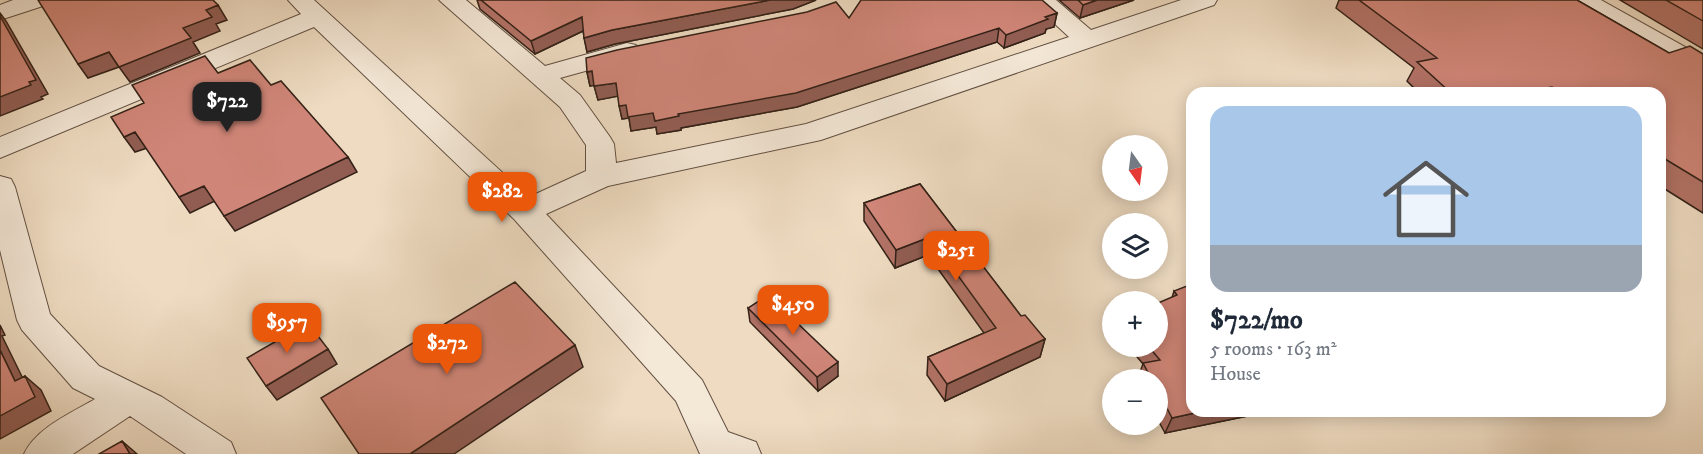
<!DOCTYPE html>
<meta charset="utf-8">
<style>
:root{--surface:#fff;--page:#f6f6f7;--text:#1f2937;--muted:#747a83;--line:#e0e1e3;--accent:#ea580c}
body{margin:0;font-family:"IM FELL DW Pica",serif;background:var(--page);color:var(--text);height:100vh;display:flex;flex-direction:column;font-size:22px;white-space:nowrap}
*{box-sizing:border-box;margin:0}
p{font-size:20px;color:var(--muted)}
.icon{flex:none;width:33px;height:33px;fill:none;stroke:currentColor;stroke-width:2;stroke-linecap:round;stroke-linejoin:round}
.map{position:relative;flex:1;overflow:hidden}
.panel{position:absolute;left:1186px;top:87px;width:480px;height:330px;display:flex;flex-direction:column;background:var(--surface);border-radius:18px;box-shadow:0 3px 15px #0003}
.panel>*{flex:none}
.needle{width:39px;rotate:166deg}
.buttons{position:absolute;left:1102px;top:135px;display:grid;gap:12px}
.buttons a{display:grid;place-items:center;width:66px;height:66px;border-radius:50%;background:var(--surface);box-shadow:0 3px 15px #0003;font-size:30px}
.price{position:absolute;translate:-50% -51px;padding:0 14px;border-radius:12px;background:var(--accent);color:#fff;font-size:20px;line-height:39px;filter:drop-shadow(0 2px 3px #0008)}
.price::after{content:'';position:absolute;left:50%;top:36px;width:18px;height:14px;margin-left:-9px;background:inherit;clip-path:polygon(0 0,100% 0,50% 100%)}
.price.current{background:#222;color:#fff}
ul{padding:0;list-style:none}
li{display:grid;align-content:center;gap:12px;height:318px;padding:0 24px}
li+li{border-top:2px solid var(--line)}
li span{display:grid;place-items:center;height:186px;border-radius:18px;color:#555}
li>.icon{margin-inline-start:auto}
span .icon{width:108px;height:108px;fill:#fffc;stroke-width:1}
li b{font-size:26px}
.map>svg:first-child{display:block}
</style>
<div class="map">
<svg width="1703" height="454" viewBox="0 0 1703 454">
<rect width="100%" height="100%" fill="#eedbc1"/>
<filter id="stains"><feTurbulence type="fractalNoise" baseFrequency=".00333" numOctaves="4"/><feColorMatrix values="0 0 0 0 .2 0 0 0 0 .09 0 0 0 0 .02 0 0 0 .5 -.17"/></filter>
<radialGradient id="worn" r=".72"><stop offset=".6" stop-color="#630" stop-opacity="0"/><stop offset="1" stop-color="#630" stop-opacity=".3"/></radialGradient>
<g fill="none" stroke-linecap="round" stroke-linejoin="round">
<defs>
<path id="minor" d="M13,0H49L46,5L0,20V5Z
M288,0H314L529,197L586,171V145L560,107L439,0H466L545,66L627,43L636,45L640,51L636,57L560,78L580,95L610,137L614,144L616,163L806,124L1069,37L1029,0H1056L1091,30L1181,0H1217L1214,5L821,140L608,186L546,214L702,380L728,432L756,442L761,454H700L676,401L514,219L314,27L0,158V137L301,14Z
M1571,0H1601L1703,57V76L1694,74L1574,5Z
M0,176L11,179L15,187L50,314L99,366L162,397L231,442L236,454H186L130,416L73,454H24C36,428 71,413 95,399L73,388L22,330L17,320L0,250Z"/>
</defs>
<use href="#minor" stroke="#625042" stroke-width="2"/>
<use href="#minor" fill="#f4e8d7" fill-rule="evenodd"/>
</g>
<path fill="#b27266" stroke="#332117" stroke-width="1.5" d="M477,0H816L793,9L615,44L587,52L583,31L535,54L480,9Z
M1059,0H1134L1080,18Z
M1339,0H1577L1669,53L1703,54V213L1660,186V93H1419L1407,81L1414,68L1336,8Z
M1620,0H1703V49Z
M1057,13L1054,27L1046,29L1045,33L1004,48L997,42L797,107L681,128V130L657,134L656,127L631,131L629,118L622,119L618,96L598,100L594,85L590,86L587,72L849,18Z
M920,184L1021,316L1045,339L1040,357L945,401L927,375L928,357L984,333L928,255L895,268L864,221V203Z
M1174,291L1262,413L1165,433L1158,420V380H1137L1143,364L1128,346H1158Z
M748,308L838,376L818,391L750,322Z"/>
<path fill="#915d53" stroke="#332117" stroke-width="1.5" d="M770,0H816L793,9L615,44L587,52L584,38L612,30Z
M1097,0H1134L1080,18L1083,5Z
M218,5L227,20L216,24L220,31L193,42L200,53L130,82L119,67L183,28L206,10Z
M0,13L6,21L48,94L41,97L43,99L0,116Z
M1057,13L1054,27L1046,29L1045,33L1004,48L1006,35L1045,17Z
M582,17L585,30L535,54L531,41Z
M999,28L997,42L797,107L681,128V130L657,134L656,127L631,131L629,118L622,119L619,106L626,105L653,113L678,114Z
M109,52L119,67L88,78L78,64Z
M592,71L596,85L590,86L587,72Z
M616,83L619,96L598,100L594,86Z
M1552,87L1548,93H1519Z
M135,132L147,148L135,152L124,137Z
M348,157L357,172L235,231L224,216Z
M204,186L215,201L190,213L179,197Z
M930,237L928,255L895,268L896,250Z
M0,325L5,335L2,336L31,395L15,381L0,350Z
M1045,339L1040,357L945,401L947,384Z
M575,345L583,367L454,454H410Z
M328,349L337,364L277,400L266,386Z
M838,362V376L818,391L817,377Z
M25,376L41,390L51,411L0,439V416Z
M1204,411H1263L1262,413L1165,433L1172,418Z
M122,441L137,454H130Z"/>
<path fill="#cf8577" stroke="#332117" stroke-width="1.5" d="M38,0H213L218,5L206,10L212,17L183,28L191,38L119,67L109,52L78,64Z
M481,0H770L612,30L584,38L582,17L531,41Z
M861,0H1042L1057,13L1045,17L1048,19L1006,35L999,28L796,93L678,114L679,116L655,121L653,113L628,117L626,105L619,106L616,83L594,86L592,71L587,72L586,58L617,50L807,12L836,2L849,18Z
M1078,0H1097L1083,5Z
M1359,0H1577L1669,53L1690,46L1703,54V182L1660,156V93H1561L1552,87L1519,93H1451L1417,62L1437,58Z
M1666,0H1703V21Z
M0,16L36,80L29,82L31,85L0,97Z
M205,56L218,73L250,60L271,85L281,81L348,157L224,216L204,186L179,197L135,132L124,137L111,117L144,103L132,85Z
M920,184L1021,316L1025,315L1045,339L947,384L928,357L996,328L930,237L896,250L864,203Z
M515,282L575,345L410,454H359L321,398Z
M1192,284V411H1204L1172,418L1158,391V380H1152L1143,363L1160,360L1148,346H1158V303L1177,295L1174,291Z
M768,295L838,362L817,377L748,308Z
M308,323L328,349L266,386L247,358Z
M0,350L15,381L25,376L35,397L0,416Z
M122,441L130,454H99Z"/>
<rect width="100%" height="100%" filter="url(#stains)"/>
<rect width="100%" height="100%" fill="url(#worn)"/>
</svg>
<div class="buttons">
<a><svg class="needle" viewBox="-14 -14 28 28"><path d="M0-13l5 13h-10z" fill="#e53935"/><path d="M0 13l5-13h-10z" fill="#747a83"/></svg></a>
<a><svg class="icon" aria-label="layers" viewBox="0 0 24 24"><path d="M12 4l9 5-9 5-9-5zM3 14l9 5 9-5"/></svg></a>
<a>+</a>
<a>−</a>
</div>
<b class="price current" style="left:227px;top:133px">$722</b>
<b class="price" style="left:502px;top:223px">$282</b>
<b class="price" style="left:956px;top:282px">$251</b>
<b class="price" style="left:793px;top:336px">$450</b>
<b class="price" style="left:287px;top:354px">$957</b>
<b class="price" style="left:447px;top:375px">$272</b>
<section class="panel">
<ul>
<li><span style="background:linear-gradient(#a9c7e8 75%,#9aa5b1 0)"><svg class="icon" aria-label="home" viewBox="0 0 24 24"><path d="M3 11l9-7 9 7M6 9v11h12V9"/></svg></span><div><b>$722/mo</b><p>5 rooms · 163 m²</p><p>House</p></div></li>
</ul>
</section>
</div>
